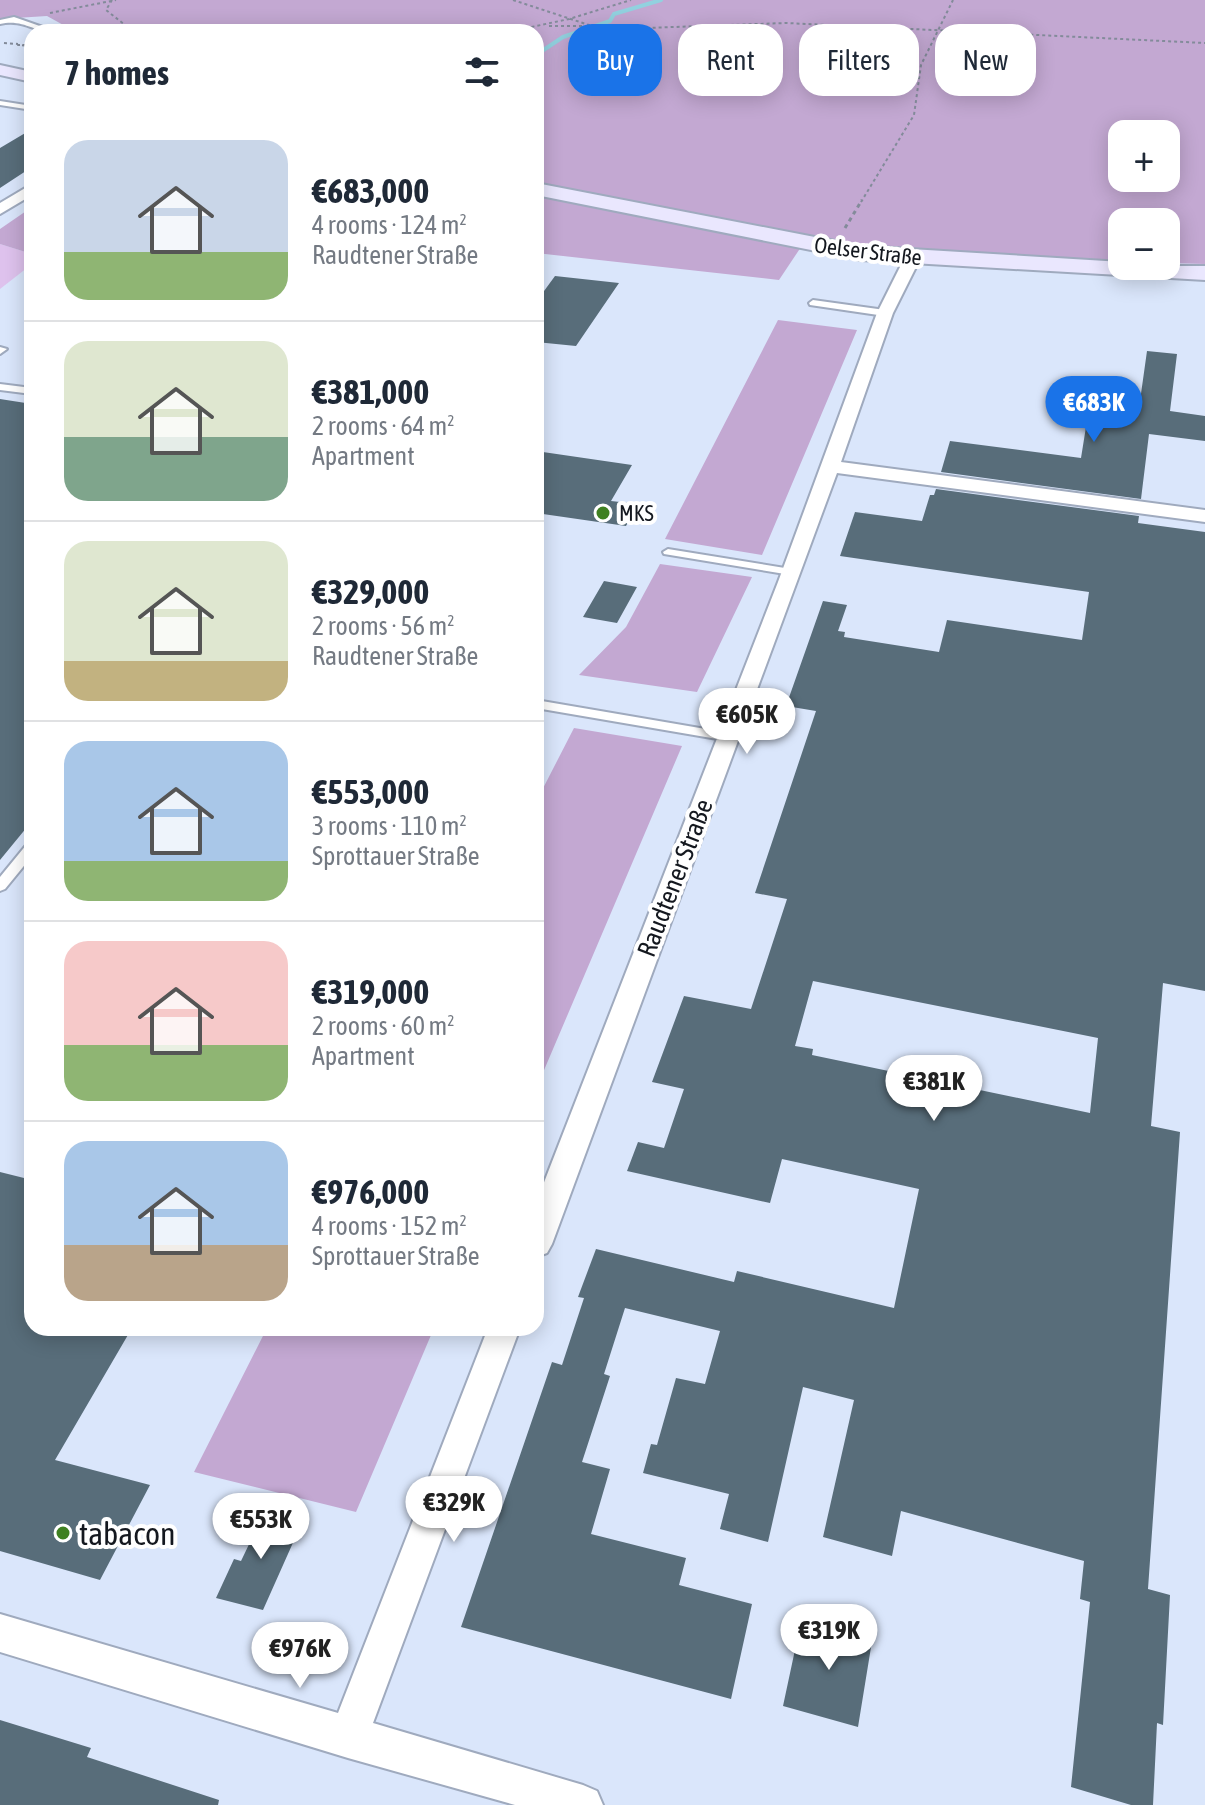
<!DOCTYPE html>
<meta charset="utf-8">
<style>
:root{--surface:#fff;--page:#f6f6f7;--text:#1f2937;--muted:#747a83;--line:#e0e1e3;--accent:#1a73e8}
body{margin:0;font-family:"Asap Condensed",sans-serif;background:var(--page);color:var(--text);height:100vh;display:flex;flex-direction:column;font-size:30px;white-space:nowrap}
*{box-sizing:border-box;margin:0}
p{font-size:26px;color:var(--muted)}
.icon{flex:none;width:44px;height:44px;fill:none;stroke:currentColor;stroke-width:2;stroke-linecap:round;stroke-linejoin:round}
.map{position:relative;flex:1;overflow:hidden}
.panel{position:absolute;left:24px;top:24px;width:520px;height:1312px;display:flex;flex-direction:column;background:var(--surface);border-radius:24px;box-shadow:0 4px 20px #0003}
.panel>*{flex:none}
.hud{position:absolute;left:568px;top:24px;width:516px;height:72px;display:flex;gap:16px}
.tools{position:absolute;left:1108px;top:120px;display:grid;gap:16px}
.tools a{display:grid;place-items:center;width:72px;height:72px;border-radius:16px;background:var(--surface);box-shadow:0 4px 20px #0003;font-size:40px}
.price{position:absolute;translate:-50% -68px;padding:0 18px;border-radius:28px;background:#fff;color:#222;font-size:26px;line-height:52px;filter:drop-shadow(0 2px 4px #0008)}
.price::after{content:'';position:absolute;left:50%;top:48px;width:24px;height:18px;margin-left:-12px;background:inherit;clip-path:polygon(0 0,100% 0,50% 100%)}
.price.current{background:var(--accent);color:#fff}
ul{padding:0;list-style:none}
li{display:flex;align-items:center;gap:24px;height:200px;padding:0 40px}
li+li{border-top:2px solid var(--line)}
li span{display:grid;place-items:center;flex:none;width:224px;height:160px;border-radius:24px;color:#555}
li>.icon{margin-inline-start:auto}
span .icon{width:96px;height:96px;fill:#fffc;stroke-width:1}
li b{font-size:34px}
h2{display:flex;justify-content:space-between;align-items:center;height:96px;padding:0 40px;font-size:34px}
.pill{padding:0 28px;border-radius:24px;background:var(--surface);box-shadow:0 4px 20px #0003;font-size:28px;line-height:72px}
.pill.current{background:var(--accent);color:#fff}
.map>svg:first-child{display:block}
</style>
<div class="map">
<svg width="1205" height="1805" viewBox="0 0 1205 1805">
<rect width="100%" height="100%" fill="#dae6fb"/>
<path fill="#dec2ed" d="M0,244L32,254V264L0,289Z"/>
<path fill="#c3a8d2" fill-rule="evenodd" d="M0,0H1205V264L1166,263V222H1122V261L922,254L794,236L536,182V32H76L47,16L0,19ZM1122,134H1166V178H1122Z
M536,194L801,247L779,280L536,253Z
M32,207V254L0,244V229Z
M778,320L857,330L762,555L665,539Z
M660,564L752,577L697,692L579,675L626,627Z
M574,728L682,746L536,1089V802Z
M267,1328H434L356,1512L194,1472Z"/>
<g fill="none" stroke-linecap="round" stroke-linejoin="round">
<path stroke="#92d1df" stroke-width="4" d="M536,55L563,37L610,21L614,14L661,0"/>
</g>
<path fill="#586d7a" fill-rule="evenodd" d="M32,129V167L0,188V148Z
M555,276L619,283L576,346L536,342V302Z
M1147,351L1177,354L1170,411L1205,416V441L1149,434L1141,499L941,472L950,441L1081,458L1090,402L1139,408Z
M0,399L32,404V821L0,860Z
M536,451L632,465L611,501L638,504L626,526L536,513Z
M936,489L1139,516L1138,523L1205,532V991L1163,983L1151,1126L1180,1132L1148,1589L1170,1595L1163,1725L1157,1723L1153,1805H1131L1071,1787L1090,1602L1080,1599L1084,1561L901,1511L892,1556L823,1537L854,1400L803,1387L768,1542L720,1529L729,1494L643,1473L651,1444L657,1445L676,1378L705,1384L720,1331L625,1308L604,1374L610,1376L582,1462L610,1469L591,1534L686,1558L679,1585L752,1604L731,1699L461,1627L552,1362L562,1365L584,1298L578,1297L596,1249L734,1282L737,1271L894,1308L919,1189L782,1159L770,1203L627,1171L638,1142L664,1148L684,1089L652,1082L684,996L751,1009L787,899L755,893L816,711L786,706L823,601L847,605L838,631L845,632L844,637L939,652L947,620L1082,640L1089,592L840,556L855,512L922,521L930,495H934ZM813,981L1098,1038L1090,1113L812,1055L813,1049L795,1046Z
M604,581L637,587L617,623L583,617Z
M0,1172L32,1180V1328H132L55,1460L150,1485L100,1580L0,1551Z
M267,1507L304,1518L263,1610L216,1598L234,1559L241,1561Z
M802,1617L873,1635L858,1727L783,1706Z
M0,1720L91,1748L87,1757L219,1800L218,1805H0Z"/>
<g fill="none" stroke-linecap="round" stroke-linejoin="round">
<defs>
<path id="service" d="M14,17L54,31L55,32C32,32 24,19 0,24V20Z
M0,101L32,106V110L0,105Z
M813,300L885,310L889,313L885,316L810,305L809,303Z
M0,347L7,349L0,354Z
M0,384L32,388V394L0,390Z
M668,549L791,569L797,572L791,575L664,554L663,552Z
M536,700L729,733L735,737L729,741L536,708Z
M32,843V856L5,889L0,891V877L27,844Z"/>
<path id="minor" d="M32,184V195L0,214V203Z
M909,252L917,257L916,267L893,313L841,462L1205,510V522L837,473L552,1244L547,1253L536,1257V1203L778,582L877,313L900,267L901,257Z
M488,1328H520L373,1723L583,1785L597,1791L603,1805H515L348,1758L0,1652V1614L338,1713Z"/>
<path id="secondary" d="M0,65L32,72V82L0,75Z
M536,183L861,246L1122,262V266H1205V280L861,260L536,195Z"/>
</defs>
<use href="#service" stroke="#9faabe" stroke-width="4"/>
<use href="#minor" stroke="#9faabe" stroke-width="4"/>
<use href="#secondary" stroke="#9faabe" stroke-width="4"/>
<path stroke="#838b9a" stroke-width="2" stroke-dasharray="3 3" stroke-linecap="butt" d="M112,0L106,10L134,32
M513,0L592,26L617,29L786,23L1205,43
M50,13L116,0
M549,26H583
M508,32L569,19L631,0
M4,43L18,44
M26,45H18L31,46
M861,202L914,115L921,65L953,0"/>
<path stroke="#838b9a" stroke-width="3" stroke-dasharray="4 4" stroke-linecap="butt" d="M845,228L862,200"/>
<use href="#service" fill="#fff" fill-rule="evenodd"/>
<use href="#minor" fill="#fff" fill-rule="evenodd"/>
<use href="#secondary" fill="#eae7fe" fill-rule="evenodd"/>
</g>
<g fill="#3f8021" stroke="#fff" stroke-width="3">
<circle cx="603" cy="513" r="8"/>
<circle cx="63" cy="1533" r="8"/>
</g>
<g text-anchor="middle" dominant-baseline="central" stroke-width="8" stroke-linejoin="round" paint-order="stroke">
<g font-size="22" fill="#14181f" stroke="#fff">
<text transform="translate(868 251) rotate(7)">Oelser Straße</text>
</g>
<g font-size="22" fill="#14181f" stroke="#fff" text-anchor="start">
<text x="619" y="513">MKS</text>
</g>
<g font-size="26" fill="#14181f" stroke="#fff">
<text transform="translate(675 878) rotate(-69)">Raudtener Straße</text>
</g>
<g font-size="32" fill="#14181f" stroke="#fff" text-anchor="start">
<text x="79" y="1533">tabacon</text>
</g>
</g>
</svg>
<div class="tools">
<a>+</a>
<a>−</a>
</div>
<b class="price current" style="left:1094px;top:444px">€683K</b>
<b class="price" style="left:747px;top:756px">€605K</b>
<b class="price" style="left:934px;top:1123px">€381K</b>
<b class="price" style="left:454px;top:1544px">€329K</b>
<b class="price" style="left:261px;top:1561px">€553K</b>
<b class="price" style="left:829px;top:1672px">€319K</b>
<b class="price" style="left:300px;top:1690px">€976K</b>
<div class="hud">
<a class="pill current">Buy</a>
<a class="pill">Rent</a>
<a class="pill">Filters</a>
<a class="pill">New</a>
</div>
<section class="panel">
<h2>7 homes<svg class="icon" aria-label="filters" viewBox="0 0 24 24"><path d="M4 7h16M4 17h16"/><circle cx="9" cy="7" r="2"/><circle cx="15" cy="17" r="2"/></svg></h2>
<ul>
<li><span style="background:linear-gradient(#c9d6e8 70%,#8fb573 0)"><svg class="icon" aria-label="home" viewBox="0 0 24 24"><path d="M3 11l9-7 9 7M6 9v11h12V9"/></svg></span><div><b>€683,000</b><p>4 rooms · 124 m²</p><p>Raudtener Straße</p></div></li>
<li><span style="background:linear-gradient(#dfe7d0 60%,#7fa58c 0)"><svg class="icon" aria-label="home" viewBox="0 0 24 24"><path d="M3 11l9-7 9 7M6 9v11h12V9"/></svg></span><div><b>€381,000</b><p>2 rooms · 64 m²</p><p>Apartment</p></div></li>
<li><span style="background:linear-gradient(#dfe7d0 75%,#c2b280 0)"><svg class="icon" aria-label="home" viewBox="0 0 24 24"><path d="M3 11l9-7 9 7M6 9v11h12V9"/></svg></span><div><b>€329,000</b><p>2 rooms · 56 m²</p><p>Raudtener Straße</p></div></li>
<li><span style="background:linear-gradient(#a9c7e8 75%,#8fb573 0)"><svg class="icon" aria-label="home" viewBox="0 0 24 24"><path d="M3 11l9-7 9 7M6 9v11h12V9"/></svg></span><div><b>€553,000</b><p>3 rooms · 110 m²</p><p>Sprottauer Straße</p></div></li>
<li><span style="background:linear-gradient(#f6c9c9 65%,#8fb573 0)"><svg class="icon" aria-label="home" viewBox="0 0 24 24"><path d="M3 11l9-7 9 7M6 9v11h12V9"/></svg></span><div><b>€319,000</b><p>2 rooms · 60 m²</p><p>Apartment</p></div></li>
<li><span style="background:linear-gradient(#a9c7e8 65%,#b9a48a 0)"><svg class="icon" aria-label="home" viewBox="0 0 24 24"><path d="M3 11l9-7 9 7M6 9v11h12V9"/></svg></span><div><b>€976,000</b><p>4 rooms · 152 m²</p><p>Sprottauer Straße</p></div></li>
</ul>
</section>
</div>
